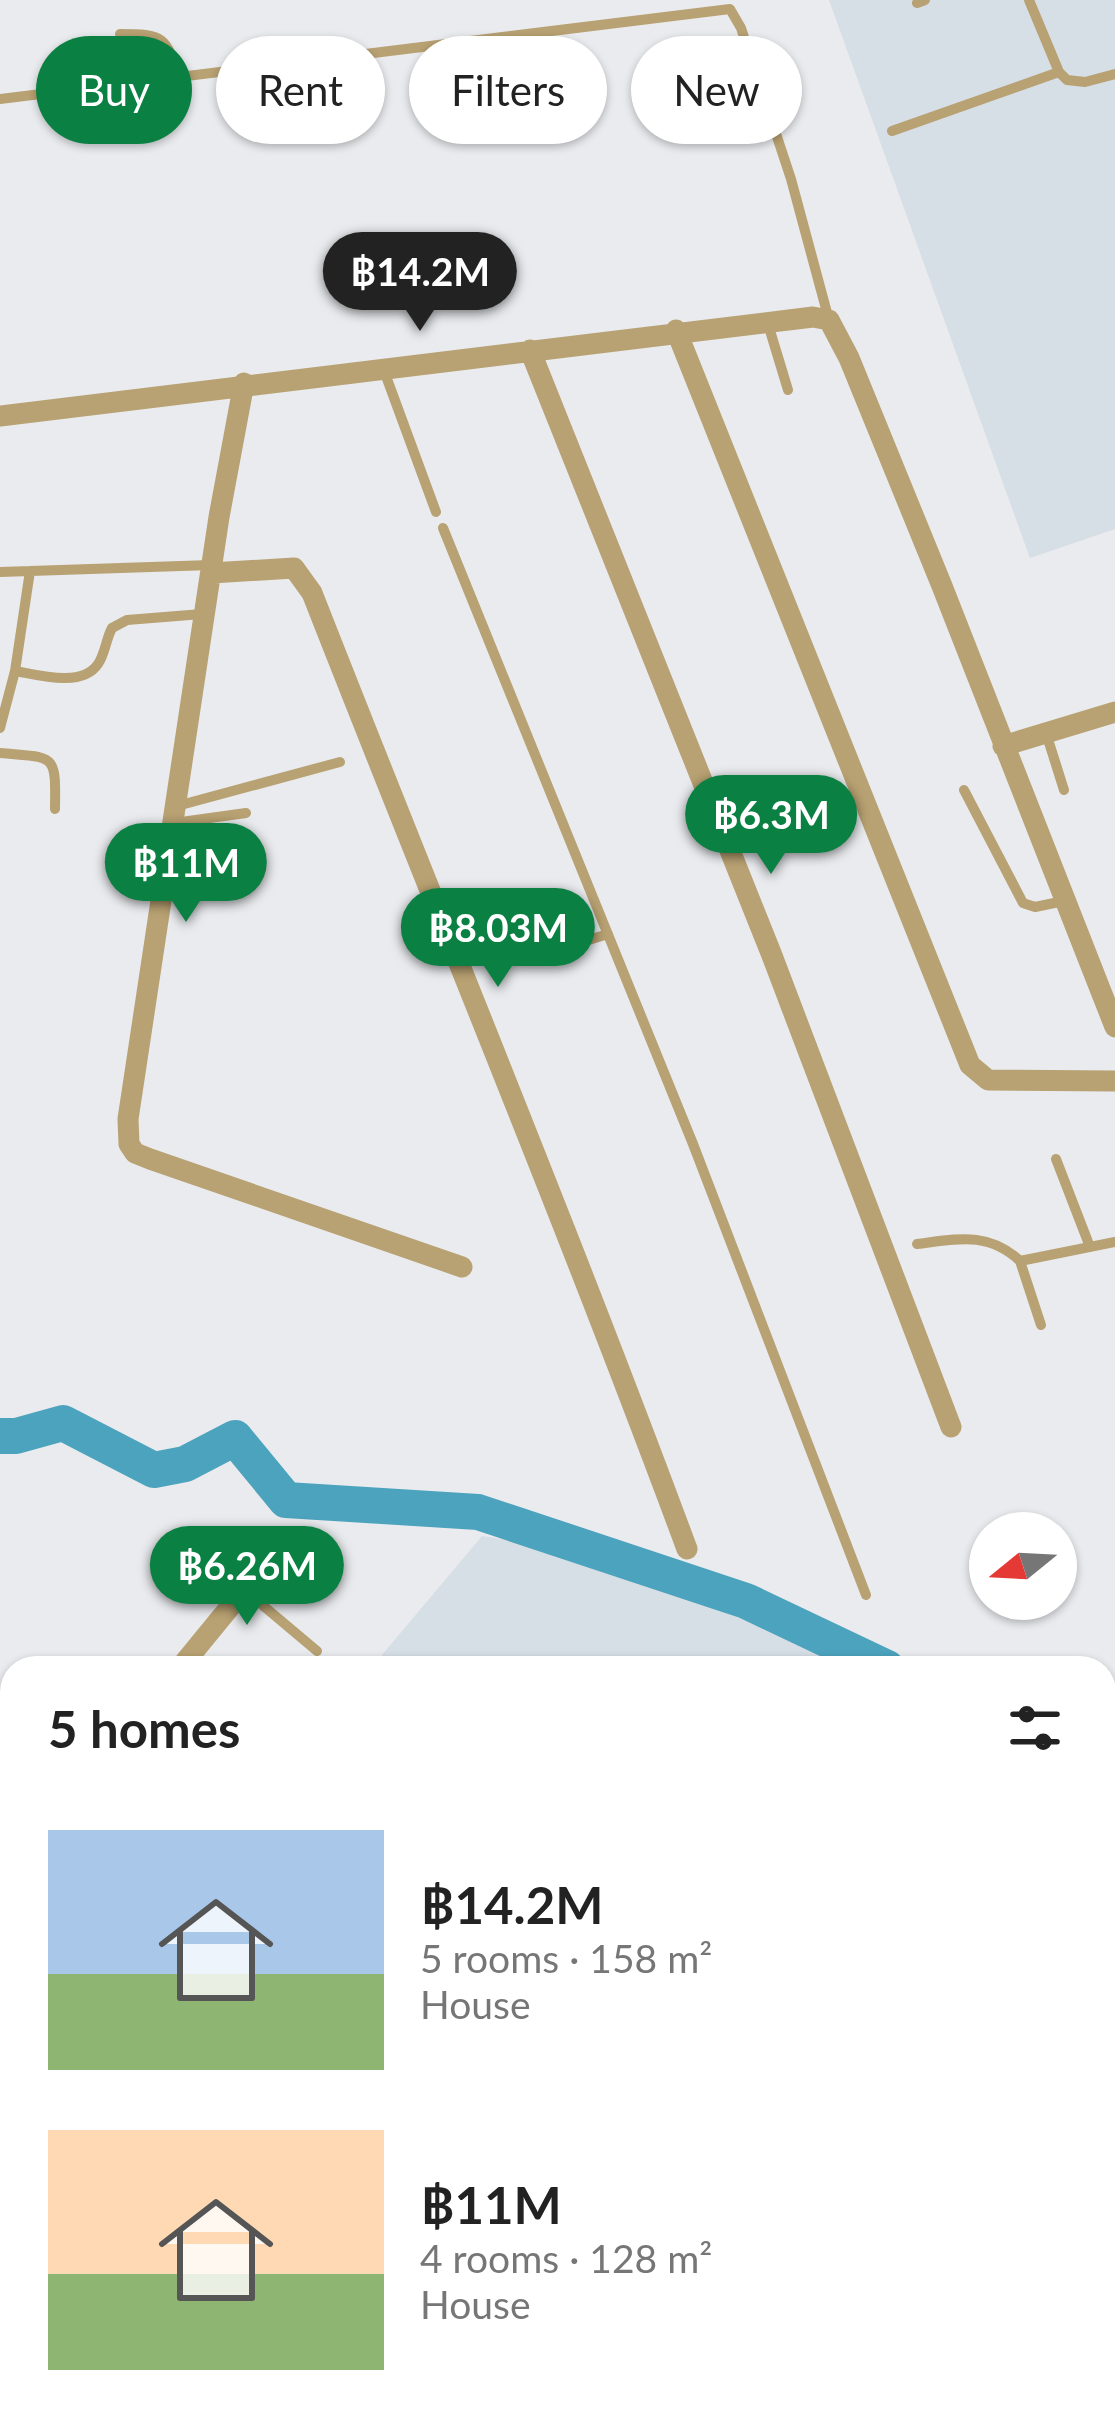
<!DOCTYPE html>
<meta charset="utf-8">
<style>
:root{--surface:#fff;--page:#f6f6f6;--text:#222;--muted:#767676;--accent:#0b8043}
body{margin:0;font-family:Lato,sans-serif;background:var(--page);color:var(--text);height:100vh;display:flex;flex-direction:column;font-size:45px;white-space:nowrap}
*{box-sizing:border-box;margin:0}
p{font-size:39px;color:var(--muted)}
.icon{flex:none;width:66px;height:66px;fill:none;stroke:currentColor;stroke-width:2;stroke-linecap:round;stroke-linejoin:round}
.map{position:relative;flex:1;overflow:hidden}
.panel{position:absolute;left:0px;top:1656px;width:1116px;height:768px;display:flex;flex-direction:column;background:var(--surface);border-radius:36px 36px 0 0;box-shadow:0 3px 9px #0004}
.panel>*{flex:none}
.hud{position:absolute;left:36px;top:36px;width:1044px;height:108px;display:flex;gap:24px}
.needle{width:78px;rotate:252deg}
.tools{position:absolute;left:969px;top:1512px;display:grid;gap:24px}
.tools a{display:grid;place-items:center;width:108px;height:108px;border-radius:50%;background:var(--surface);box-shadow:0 3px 9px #0004;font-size:60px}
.price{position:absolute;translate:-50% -102px;padding:0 27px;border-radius:42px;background:var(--accent);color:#fff;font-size:39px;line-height:78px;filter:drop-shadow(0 3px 6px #0008)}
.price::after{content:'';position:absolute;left:50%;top:72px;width:36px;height:27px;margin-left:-18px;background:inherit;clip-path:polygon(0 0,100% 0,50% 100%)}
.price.selected{background:#222;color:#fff}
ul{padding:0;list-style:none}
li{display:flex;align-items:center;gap:36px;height:300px;padding:0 48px}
li span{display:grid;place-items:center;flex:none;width:336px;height:240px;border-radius:0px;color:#555}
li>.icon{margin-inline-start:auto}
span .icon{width:144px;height:144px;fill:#fffc;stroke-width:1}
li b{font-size:51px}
h2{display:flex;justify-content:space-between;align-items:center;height:144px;padding:0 48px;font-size:51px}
.chip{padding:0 42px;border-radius:54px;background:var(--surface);box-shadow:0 3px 9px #0004;font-size:42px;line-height:108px}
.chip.selected{background:var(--accent);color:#fff}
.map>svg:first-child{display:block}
</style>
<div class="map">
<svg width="1115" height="2424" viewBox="0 0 1115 2424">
<rect width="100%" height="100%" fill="#e9ebee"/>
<path fill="#d6dee6" d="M829,0H1115V529L1030,558Z
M482,1536L555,1547L755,1624L856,1668H371Z
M1104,1760L1115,1763V2386L1104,2400Z
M767,2412H1095L1085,2424H785Z"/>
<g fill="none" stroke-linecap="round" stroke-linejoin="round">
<path stroke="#4ca3bd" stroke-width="36" d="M0,1436H16L63,1423L154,1470L185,1464L235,1438L286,1500L478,1512L746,1601L887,1668
M1104,1764L1115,1765"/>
<path stroke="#b8a172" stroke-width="10" d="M1029,0L1059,72L1067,80L1085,82L1115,74
M917,3L925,0
M120,34C163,34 167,36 178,78
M0,99L730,9L741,28L791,179L829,320
M892,131L1059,72
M768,324L788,390
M383,368L436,512
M443,528L693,1144L866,1595
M0,572L211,565
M15,671C38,675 82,688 98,664C105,654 106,639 112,628L127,620L202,614
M0,728L15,671L30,571
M1046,733L1064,790
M0,753C55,758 56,752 55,809
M964,790L1023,903L1035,907L1064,901
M177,806L340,762
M174,823L246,813
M556,950L608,934
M1056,1159L1090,1247
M917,1244C957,1239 988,1231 1020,1261L1115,1242
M1020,1261L1041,1325
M242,1588L317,1651
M1104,2067L1115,2047
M1104,2072L1115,2086
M123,2412L139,2424
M176,2412L193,2424"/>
<path stroke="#b8a172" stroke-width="21" d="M676,330L970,1065L988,1080L1115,1081
M530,350L771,953L951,1427
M244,383L219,517L128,1119L129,1144L135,1153L150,1159L462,1267
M0,416L813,317L829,320L849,358L942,586L1115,1027
M211,573L294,568L312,593C437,912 568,1228 687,1549
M1003,746L1115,712
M180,1668L257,1574C277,1562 291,1566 312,1571
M0,1856L12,1837
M0,1984L12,1966
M0,2094L12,2073
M0,2131L12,2140
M0,2360L12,2369
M68,2412L84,2424
M385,2412L402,2424
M442,2424L450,2412"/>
<path stroke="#9e7c2e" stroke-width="27" d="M0,1901L12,1909
M1104,2406L1115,2391
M745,2412L763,2424"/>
</g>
</svg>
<div class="tools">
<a><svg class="needle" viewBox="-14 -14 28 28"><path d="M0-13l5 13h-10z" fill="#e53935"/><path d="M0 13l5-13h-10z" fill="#767676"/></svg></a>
</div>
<b class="price selected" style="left:420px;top:334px">฿14.2M</b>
<b class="price" style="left:771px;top:877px">฿6.3M</b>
<b class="price" style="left:186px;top:925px">฿11M</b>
<b class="price" style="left:498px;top:990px">฿8.03M</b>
<b class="price" style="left:247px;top:1628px">฿6.26M</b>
<div class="hud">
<a class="chip selected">Buy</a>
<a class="chip">Rent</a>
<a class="chip">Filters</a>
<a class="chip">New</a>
</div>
<section class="panel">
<h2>5 homes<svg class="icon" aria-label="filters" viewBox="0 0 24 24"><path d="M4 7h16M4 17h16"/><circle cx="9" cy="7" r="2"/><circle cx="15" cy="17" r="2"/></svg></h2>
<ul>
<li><span style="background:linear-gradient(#a9c7e8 60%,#8fb573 0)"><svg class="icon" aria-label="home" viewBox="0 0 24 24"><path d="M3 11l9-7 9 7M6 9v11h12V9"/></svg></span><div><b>฿14.2M</b><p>5 rooms · 158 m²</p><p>House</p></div></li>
<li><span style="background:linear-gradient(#ffd9b3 60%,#8fb573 0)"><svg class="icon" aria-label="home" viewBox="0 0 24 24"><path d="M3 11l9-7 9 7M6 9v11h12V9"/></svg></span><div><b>฿11M</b><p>4 rooms · 128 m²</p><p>House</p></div></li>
</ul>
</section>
</div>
